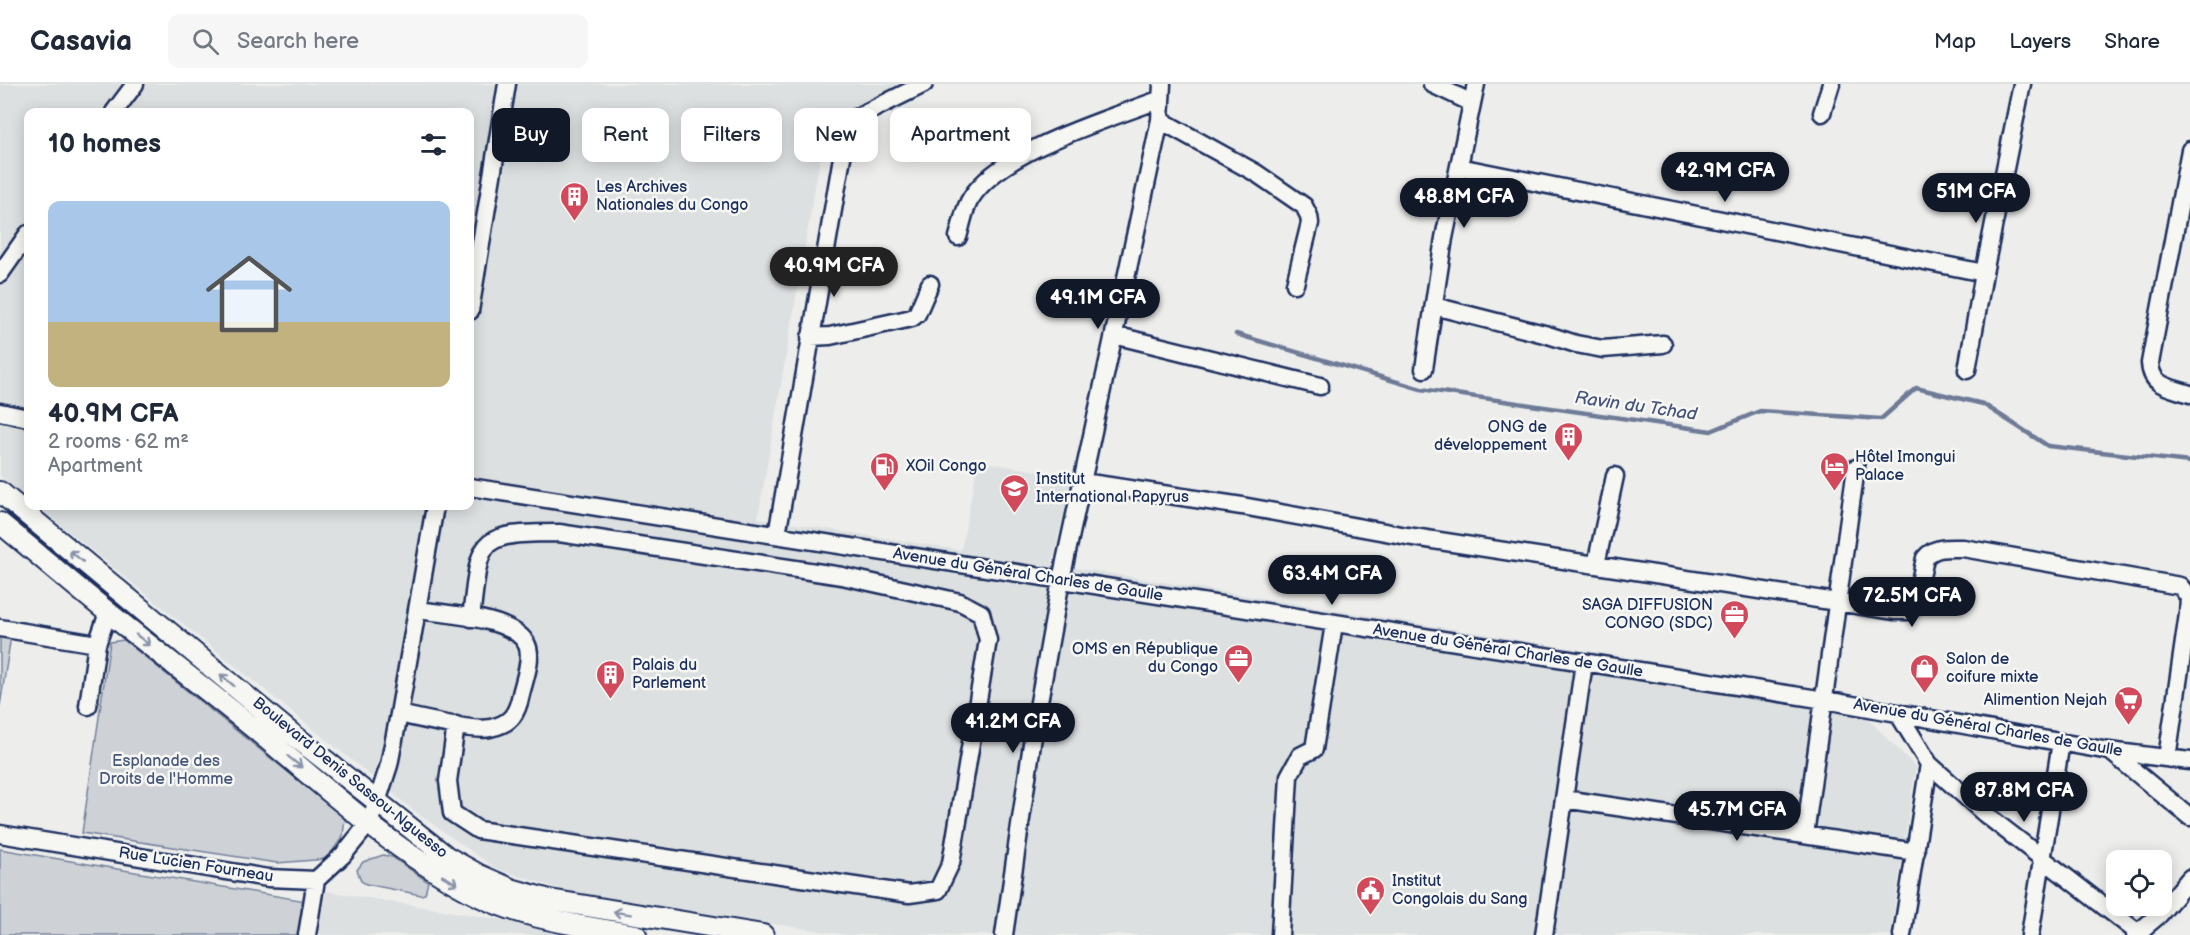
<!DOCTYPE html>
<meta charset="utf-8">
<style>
:root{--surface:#fff;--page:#f6f6f7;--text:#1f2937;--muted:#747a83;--line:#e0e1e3;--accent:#111827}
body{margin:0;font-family:"Balsamiq Sans",sans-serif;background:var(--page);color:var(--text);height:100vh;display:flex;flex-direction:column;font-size:22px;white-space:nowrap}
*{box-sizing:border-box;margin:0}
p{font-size:20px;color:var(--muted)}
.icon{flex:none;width:33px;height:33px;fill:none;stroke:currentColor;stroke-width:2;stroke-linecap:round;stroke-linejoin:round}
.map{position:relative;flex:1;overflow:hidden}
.drawer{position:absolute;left:24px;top:24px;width:450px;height:402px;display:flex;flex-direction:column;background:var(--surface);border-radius:12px;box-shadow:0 3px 15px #0003}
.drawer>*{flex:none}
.hud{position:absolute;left:492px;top:24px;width:570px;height:54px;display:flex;gap:12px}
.controls{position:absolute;left:2106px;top:766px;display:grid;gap:12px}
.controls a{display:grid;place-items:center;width:66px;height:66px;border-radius:12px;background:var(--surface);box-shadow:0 3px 15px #0003;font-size:30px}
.price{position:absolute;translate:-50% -51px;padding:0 14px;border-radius:21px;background:var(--accent);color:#fff;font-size:20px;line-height:39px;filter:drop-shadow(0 2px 3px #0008)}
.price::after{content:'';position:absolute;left:50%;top:36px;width:18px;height:14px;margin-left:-9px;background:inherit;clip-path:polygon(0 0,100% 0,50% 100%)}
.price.on{background:#222;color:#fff}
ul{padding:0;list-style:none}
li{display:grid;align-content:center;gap:12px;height:318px;padding:0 24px}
li span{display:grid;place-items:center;height:186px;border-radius:12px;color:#555}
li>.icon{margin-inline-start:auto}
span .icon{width:108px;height:108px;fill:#fffc;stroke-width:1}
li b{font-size:26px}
h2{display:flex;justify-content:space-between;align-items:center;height:72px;padding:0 24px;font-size:26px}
.chip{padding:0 21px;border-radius:12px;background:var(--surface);box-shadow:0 3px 15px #0003;font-size:21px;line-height:54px}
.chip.on{background:var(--accent);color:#fff}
header{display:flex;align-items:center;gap:36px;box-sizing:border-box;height:84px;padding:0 30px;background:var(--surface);border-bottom:2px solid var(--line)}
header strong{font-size:28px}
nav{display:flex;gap:33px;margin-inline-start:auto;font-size:21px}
.search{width:420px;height:54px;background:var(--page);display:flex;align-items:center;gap:15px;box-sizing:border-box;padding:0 21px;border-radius:12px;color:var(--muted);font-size:22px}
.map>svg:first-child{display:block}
</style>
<header>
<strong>Casavia</strong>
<div class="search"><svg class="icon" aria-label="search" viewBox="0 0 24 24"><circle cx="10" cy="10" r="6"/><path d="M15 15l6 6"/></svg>Search here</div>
<nav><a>Map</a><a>Layers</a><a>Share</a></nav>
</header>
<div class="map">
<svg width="2190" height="851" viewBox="0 0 2190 851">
<rect width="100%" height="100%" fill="#edeeec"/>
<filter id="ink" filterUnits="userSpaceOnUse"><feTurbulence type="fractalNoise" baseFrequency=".0167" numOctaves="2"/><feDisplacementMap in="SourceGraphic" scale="12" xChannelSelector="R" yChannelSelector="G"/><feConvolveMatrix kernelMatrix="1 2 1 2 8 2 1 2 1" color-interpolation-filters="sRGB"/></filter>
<g filter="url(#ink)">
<path fill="#dde0e1" d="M0,0H901L826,40L758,434L961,466L978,377L1072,393L1052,480L1841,608L1916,683L1890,851H847L575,810L495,784L418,730L37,422H470V28H28V415L0,392Z
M326,807L595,851H318Z"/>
<path fill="#ced2d7" stroke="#74809a" stroke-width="1.5" d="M0,550L11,552L0,622Z
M124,556L345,734L343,752L327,775L277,779L82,749L110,558Z
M0,765L306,817L301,851H0Z
M383,771L392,773L428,798L425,810L421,811L366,800L361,797L357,786L363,778Z"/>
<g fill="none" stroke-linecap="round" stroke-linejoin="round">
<path stroke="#6e7a96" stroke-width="4.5" d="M1236,250L1421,305L1711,347L1760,327L1881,335L1916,304L1983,320L2048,362L2190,378"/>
<defs>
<path id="minor" d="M1432,0L1472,19
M114,28L135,0
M1822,29L1831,0
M1160,36L1256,89L1304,122L1309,132L1310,139L1295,200
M2190,66L2150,279C2151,303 2170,303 2190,310
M1459,83L1984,189
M958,153C962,140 964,124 971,114C1001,66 1109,35 1161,15
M0,190L28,150
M1434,222L1548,251L1576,260L1603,265L1663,260
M470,227L507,0
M1114,251L1320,302
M810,253L830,252L912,234L917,230L930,200
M1424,285L1444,154L1476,0
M1967,286L1984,189L2022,0
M0,328L28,334
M1083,398L1242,422L1407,452L1895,527H1907L1915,522L1925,474C1934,462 1949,464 1963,464L2180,502L2189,513L2188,530L2167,674
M470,403L1825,616L2109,667L2190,677
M777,451L846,50L850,39L859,32L924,0
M1596,481L1615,392
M0,544L97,560
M88,622L97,560L108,529
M1898,629L1929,680L1985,730L2141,851
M399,630C418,634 475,648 490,644C511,640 517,630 521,610C524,597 533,574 527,561C515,533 444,530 417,526
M456,641L448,697L452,729L478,746L909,810L938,806L951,779L988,556L981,529L960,518L842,492L559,449C474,449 481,455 471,534
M2110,667L2190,733
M1564,715L1916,768
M0,750L268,794L316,796L343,771L369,739L377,718L389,681L399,630L435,422
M1805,751L1856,384
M307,851L316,796
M1004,851L1034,646L1061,496L1160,36L1162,0
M1280,851L1289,692L1300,672L1314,665L1334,540
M1544,851L1584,579
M1902,851L1929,680
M2030,851L2061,658
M2135,851L2159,831L2190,794"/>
<path id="major" d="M0,408L287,646L447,773L479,791L511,805L550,816L763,851
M0,439C37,469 72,500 109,529C160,570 212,610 262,651C331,708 400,773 481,813C529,836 584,842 636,851"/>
</defs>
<use href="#minor" stroke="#1b2f5e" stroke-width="21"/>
<use href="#major" stroke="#1b2f5e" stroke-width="24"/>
<use href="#minor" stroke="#f6f6f2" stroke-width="16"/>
<use href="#major" stroke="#f6f6f2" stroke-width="20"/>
</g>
<defs><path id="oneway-shaft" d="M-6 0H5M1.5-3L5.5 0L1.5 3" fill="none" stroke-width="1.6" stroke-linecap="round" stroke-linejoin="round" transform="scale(1.5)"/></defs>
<g stroke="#8892a8">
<use href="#oneway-shaft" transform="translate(76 472) rotate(-141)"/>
<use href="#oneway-shaft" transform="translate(143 556) rotate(38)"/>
<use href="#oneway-shaft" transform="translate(227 596) rotate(-140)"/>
<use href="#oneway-shaft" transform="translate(295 678) rotate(39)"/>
<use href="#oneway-shaft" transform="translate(450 796) rotate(29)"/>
<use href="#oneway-shaft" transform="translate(622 829) rotate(-171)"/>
</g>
</g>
<defs>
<symbol id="building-pin" viewBox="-11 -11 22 30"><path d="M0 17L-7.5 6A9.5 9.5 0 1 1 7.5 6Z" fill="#d1495b" stroke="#f6f6f2"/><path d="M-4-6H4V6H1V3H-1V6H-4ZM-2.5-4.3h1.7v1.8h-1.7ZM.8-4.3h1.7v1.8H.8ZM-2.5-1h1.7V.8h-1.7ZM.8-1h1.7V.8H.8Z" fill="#fff"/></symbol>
<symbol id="fuel-pin" viewBox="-11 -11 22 30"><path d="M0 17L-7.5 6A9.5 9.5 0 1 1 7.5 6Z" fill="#d1495b" stroke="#f6f6f2"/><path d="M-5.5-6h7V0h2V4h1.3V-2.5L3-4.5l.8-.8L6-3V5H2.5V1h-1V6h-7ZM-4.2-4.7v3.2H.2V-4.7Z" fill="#fff"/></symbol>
<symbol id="hotel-pin" viewBox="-11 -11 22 30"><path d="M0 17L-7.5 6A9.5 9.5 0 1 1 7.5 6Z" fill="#d1495b" stroke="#f6f6f2"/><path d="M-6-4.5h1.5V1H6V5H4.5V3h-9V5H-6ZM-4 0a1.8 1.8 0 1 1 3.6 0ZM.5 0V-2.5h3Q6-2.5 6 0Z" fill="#fff"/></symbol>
<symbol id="school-pin" viewBox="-11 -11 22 30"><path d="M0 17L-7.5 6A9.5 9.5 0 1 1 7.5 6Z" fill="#d1495b" stroke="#f6f6f2"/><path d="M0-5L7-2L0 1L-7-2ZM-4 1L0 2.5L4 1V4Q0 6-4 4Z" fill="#fff"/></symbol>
<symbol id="office-pin" viewBox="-11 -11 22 30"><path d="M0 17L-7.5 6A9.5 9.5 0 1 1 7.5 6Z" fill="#d1495b" stroke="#f6f6f2"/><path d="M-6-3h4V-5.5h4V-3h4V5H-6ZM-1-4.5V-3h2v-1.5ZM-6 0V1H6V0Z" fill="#fff"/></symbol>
<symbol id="shop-pin" viewBox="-11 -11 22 30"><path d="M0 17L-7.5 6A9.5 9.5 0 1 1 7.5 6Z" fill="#d1495b" stroke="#f6f6f2"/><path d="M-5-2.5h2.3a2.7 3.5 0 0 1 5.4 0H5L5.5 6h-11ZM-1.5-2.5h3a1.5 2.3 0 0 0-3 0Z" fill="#fff"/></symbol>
<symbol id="supermarket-pin" viewBox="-11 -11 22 30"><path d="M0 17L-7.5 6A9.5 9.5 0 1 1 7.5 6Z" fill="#d1495b" stroke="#f6f6f2"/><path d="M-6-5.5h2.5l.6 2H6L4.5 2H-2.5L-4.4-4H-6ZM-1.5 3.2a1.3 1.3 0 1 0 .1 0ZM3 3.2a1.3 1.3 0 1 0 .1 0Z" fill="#fff"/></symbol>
<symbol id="civic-pin" viewBox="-11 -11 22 30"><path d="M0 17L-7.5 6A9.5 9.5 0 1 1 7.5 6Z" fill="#d1495b" stroke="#f6f6f2"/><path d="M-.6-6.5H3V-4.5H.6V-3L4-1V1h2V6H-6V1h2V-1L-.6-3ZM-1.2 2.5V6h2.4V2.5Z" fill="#fff"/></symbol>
</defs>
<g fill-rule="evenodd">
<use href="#building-pin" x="558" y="96" width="33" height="45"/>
<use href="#building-pin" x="1552" y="336" width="33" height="45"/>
<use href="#fuel-pin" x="868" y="366" width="33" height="45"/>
<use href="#hotel-pin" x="1818" y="366" width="33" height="45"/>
<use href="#school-pin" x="998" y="388" width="33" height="45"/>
<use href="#office-pin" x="1718" y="514" width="33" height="45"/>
<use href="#office-pin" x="1222" y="558" width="33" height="45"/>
<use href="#shop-pin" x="1908" y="568" width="33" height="45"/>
<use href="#building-pin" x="594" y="574" width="33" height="45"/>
<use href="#supermarket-pin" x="2112" y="600" width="33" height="45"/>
<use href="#civic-pin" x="1354" y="790" width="33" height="45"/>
</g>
<g text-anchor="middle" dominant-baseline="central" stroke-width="5" stroke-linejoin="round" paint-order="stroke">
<g font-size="16" fill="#1b2f5e" stroke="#f6f6f2" text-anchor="start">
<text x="596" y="103">Les Archives<tspan x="596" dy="18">Nationales du Congo</tspan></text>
<text x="1547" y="343" text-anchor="end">ONG de<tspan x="1547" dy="18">développement</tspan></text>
<text x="1855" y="373">Hôtel Imongui<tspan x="1855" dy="18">Palace</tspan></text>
<text x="906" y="382">XOil Congo</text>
<text x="1036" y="395">Institut<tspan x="1036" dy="18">International Papyrus</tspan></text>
<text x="1713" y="521" text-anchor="end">SAGA DIFFUSION<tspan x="1713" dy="18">CONGO (SDC)</tspan></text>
<text x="1218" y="565" text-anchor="end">OMS en République<tspan x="1218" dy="18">du Congo</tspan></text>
<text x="1946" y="575">Salon de<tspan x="1946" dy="18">coifure mixte</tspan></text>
<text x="632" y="581">Palais du<tspan x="632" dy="18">Parlement</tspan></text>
<text x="2107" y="616" text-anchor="end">Alimention Nejah</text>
<text x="1392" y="797">Institut<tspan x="1392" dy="18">Congolais du Sang</tspan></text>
</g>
<g font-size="16" fill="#1b2f5e" stroke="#f6f6f2">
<text transform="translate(1028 491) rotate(9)">Avenue du Général Charles de Gaulle</text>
<text transform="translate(1508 567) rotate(9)">Avenue du Général Charles de Gaulle</text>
<text transform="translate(1988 644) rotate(10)">Avenue du Général Charles de Gaulle</text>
<text transform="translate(350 694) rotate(39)">Boulevard Denis Sassou-Nguesso</text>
<text transform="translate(196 781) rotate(9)">Rue Lucien Fourneau</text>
</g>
<g font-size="16" fill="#48587c" stroke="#f6f6f2">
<text x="166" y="677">Esplanade des<tspan x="166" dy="18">Droits de l'Homme</tspan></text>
</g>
<g font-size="18" font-style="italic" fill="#44547a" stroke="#f6f6f2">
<text transform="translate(1636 322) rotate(8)">Ravin du Tchad</text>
</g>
</g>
</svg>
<div class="controls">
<a><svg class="icon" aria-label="locate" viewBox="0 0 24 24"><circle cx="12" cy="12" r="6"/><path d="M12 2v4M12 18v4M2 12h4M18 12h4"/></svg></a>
</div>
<b class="price" style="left:1725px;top:119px">42.9M CFA</b>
<b class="price" style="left:1976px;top:140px">51M CFA</b>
<b class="price" style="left:1464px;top:145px">48.8M CFA</b>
<b class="price on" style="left:834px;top:214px">40.9M CFA</b>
<b class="price" style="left:1098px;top:246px">49.1M CFA</b>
<b class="price" style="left:1332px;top:522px">63.4M CFA</b>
<b class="price" style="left:1912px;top:544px">72.5M CFA</b>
<b class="price" style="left:1013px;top:670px">41.2M CFA</b>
<b class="price" style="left:2024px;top:739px">87.8M CFA</b>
<b class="price" style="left:1737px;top:758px">45.7M CFA</b>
<div class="hud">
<a class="chip on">Buy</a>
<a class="chip">Rent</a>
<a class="chip">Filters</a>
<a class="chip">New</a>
<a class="chip">Apartment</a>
</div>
<section class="drawer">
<h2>10 homes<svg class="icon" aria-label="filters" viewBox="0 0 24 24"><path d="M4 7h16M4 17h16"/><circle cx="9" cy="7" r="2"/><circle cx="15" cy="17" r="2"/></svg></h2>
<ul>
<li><span style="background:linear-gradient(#a9c7e8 65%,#c2b280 0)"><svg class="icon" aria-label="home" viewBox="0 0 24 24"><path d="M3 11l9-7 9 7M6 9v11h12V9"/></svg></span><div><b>40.9M CFA</b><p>2 rooms · 62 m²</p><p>Apartment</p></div></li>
</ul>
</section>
</div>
